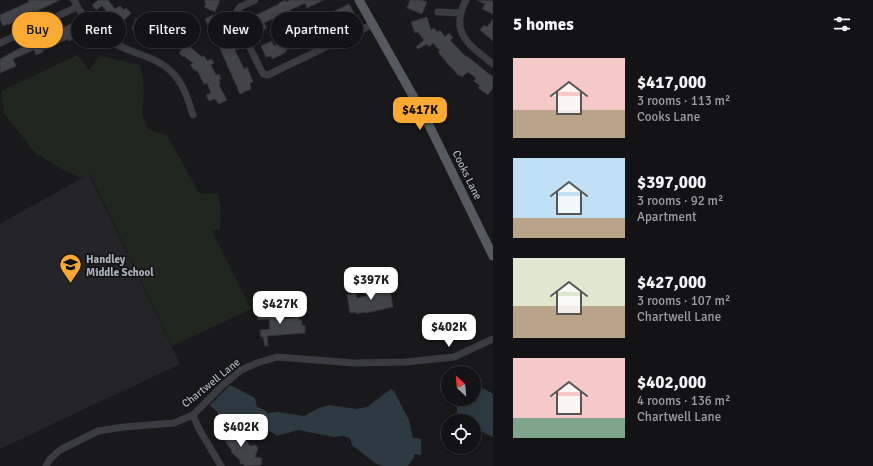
<!DOCTYPE html>
<meta charset="utf-8">
<style>
:root{--surface:#131315;--page:#1c1c1e;--text:#f1f3f6;--muted:#9d9ea0;--line:#323234;--accent:#faa933}
body{margin:0;font-family:Signika,sans-serif;background:var(--page);color:var(--text);height:100vh;display:flex;flex-direction:column;font-size:15px;white-space:nowrap}
*{box-sizing:border-box;margin:0}
p{font-size:13px;color:var(--muted)}
.icon{flex:none;width:22px;height:22px;fill:none;stroke:currentColor;stroke-width:2;stroke-linecap:round;stroke-linejoin:round}
.map{position:relative;flex:1;overflow:hidden}
.side{display:flex;flex-direction:column;background:var(--surface);width:380px}
.side>*{flex:none}
.hud{position:absolute;left:12px;top:12px;width:380px;height:36px;display:flex;gap:8px}
.needle{width:26px;rotate:334deg}
.buttons{position:absolute;left:441px;top:366px;display:grid;gap:8px}
.buttons a{display:grid;place-items:center;width:40px;height:40px;border-radius:50%;background:var(--surface);box-shadow:0 2px 10px #0003,0 0 0 1px var(--line);font-size:20px}
.price{position:absolute;translate:-50% -34px;padding:0 9px;border-radius:8px;background:#fff;color:#222;font-size:13px;line-height:26px;filter:drop-shadow(0 1px 2px #0008)}
.price::after{content:'';position:absolute;left:50%;top:24px;width:12px;height:9px;margin-left:-6px;background:inherit;clip-path:polygon(0 0,100% 0,50% 100%)}
.price.active{background:var(--accent);color:#111}
ul{padding:0;list-style:none}
li{display:flex;align-items:center;gap:12px;height:100px;padding:0 20px}
li span{display:grid;place-items:center;flex:none;width:112px;height:80px;border-radius:0px;color:#555}
li>.icon{margin-inline-start:auto}
span .icon{width:48px;height:48px;fill:#fffc;stroke-width:1}
li b{font-size:17px}
h2{display:flex;justify-content:space-between;align-items:center;height:48px;padding:0 20px;font-size:17px}
.chip{padding:0 14px;border-radius:18px;background:var(--surface);box-shadow:0 2px 10px #0003,0 0 0 1px var(--line);font-size:14px;line-height:36px}
.chip.active{background:var(--accent);color:#111}
main{display:flex;flex:1;min-height:0}
.map>svg:first-child{display:block}
</style>
<main>
<div class="map">
<svg width="493" height="466" viewBox="0 0 493 466">
<rect width="100%" height="100%" fill="#19191c"/>
<path fill="#252529" d="M89,174L180,364L0,449V224Z"/>
<path fill="#1f271f" d="M77,55L89,70L100,56L140,65L143,78L144,96L142,114L148,129L167,135L199,193L218,194L221,210L220,229L212,231L251,309L172,346L90,174L81,178L62,169L35,153L4,113L1,91Z"/>
<path fill="#2e3a41" d="M474,383L493,394V437L474,428V421H460L457,415V399H474Z
M230,385L255,398L257,407L263,409L268,413L278,412L304,416L319,408L329,405L356,409L367,407L391,389L394,391L409,420L413,438L421,439V455L414,454V457L408,466H383L375,463L352,445L350,438L343,436L334,437L298,430L277,436C259,422 243,425 224,417C219,415 214,409 210,405Z"/>
<path fill="#434449" stroke="#333338" d="M28,0H60L8,25V24L3,26L0,19V15L29,2Z
M98,0H108L115,9L120,6L124,10L126,8L131,13L119,25L114,21L111,24L106,20L110,15L102,6L96,10L92,5Z
M207,0H220L215,12L204,7L206,4L204,1Z
M285,0L286,2L289,0H324L307,8L305,3L290,10L292,15L281,20L279,16L264,23L267,28L256,33L250,21L255,18L254,16L279,4V3Z
M410,0H421L427,2L422,14L407,8Z
M477,0L493,1V14L482,9L485,4Z
M349,4L355,15L350,18L351,21L338,28L336,24L327,28L328,30L325,31L326,33L299,46L298,44L285,51L286,52L281,55L272,59L271,56L266,57L261,46L272,41L274,46L289,38L287,34Z
M181,12L187,15L184,20L187,21L182,30L186,32L182,40L202,57L204,56L208,61L211,59L214,63L211,65L216,75L219,74L221,79L219,80L220,84L219,85L227,100L219,104L215,99L209,101L206,95L211,93L207,83L204,84L197,70L195,71L190,65L193,63L184,56L183,57L179,53L183,48L162,36L160,42L137,34L138,32L132,29L136,18L170,33Z
M213,15L210,23L217,19L221,27L224,25L233,43L236,42L239,49L235,50L244,69L247,67L253,82L250,83L251,89L240,94L218,44L222,42L215,28L210,30L205,19Z
M427,17L431,30L434,28L437,32L440,30L445,37L449,33L453,38L450,40L466,57L467,56L489,74L493,76V88L488,95L478,88L480,86L474,81L476,78L468,72L462,77L460,75L459,76L448,64L438,52L440,51L433,43L429,47L427,44L418,49L416,47L424,40L418,32L415,33L411,22Z
M493,19V41L480,30L484,25L487,27Z
M75,22L81,35L69,41L68,39L52,46L43,50V52L36,55L34,50L13,59L16,66L0,73V59L35,40Z
M389,284L393,307L366,313L365,312L356,314V312L350,313L347,295L356,293L357,298L366,296L365,292L380,291L379,285Z
M304,297L305,304L297,305L295,298Z
M264,309H278L279,316L282,319L299,317V320H302V326L305,325V333L267,336L268,346H265L263,337H261L260,330L270,329L269,319L258,320L257,312H264Z
M223,426H230V431L241,433L250,446L256,445L258,448L255,457L262,458L261,465L244,466V464H240V460L231,452L232,451L222,437L226,434L222,430Z"/>
<g fill="none" stroke-linecap="round" stroke-linejoin="round">
<path stroke="#3a3c41" stroke-width="7" d="M74,0C84,22 102,38 124,48C144,57 163,59 177,78C185,89 189,102 193,115
M255,0L240,7L234,16L263,74L268,75L373,24
M466,0C449,33 469,45 493,64
M438,12L460,13
M0,43L77,7
M193,415L199,429L221,466
M46,466L50,459L60,450L98,431L124,427L174,423L193,415L223,385L241,370L257,363L277,357L354,363L406,362L454,357L493,339"/>
<path stroke="#565960" stroke-width="9" d="M359,0L426,119L493,256"/>
</g>
<defs>
<symbol id="school-pin" viewBox="-11 -11 22 30"><path d="M0 17L-7.5 6A9.5 9.5 0 1 1 7.5 6Z" fill="#faa933" stroke="#141417"/><path d="M0-5L7-2L0 1L-7-2ZM-4 1L0 2.5L4 1V4Q0 6-4 4Z" fill="#111"/></symbol>
</defs>
<g fill-rule="evenodd">
<use href="#school-pin" x="58" y="252" width="25" height="34"/>
</g>
<g text-anchor="middle" dominant-baseline="central" stroke-width="3.5" stroke-linejoin="round" paint-order="stroke">
<g font-size="11" fill="#abb1bc" stroke="#141417">
<text transform="translate(467 175) rotate(64)">Cooks Lane</text>
<text transform="translate(211 383) rotate(-39)">Chartwell Lane</text>
</g>
<g font-size="11" font-weight="bold" fill="#abb1bc" stroke="#141417" text-anchor="start">
<text x="86" y="259">Handley<tspan x="86" dy="13">Middle School</tspan></text>
</g>
</g>
</svg>
<div class="buttons">
<a><svg class="needle" viewBox="-14 -14 28 28"><path d="M0-13l5 13h-10z" fill="#e53935"/><path d="M0 13l5-13h-10z" fill="#9d9ea0"/></svg></a>
<a><svg class="icon" aria-label="locate" viewBox="0 0 24 24"><circle cx="12" cy="12" r="6"/><path d="M12 2v4M12 18v4M2 12h4M18 12h4"/></svg></a>
</div>
<b class="price active" style="left:420px;top:131px">$417K</b>
<b class="price" style="left:371px;top:301px">$397K</b>
<b class="price" style="left:280px;top:325px">$427K</b>
<b class="price" style="left:449px;top:348px">$402K</b>
<b class="price" style="left:241px;top:448px">$402K</b>
<div class="hud">
<a class="chip active">Buy</a>
<a class="chip">Rent</a>
<a class="chip">Filters</a>
<a class="chip">New</a>
<a class="chip">Apartment</a>
</div>
</div>
<section class="side">
<h2>5 homes<svg class="icon" aria-label="filters" viewBox="0 0 24 24"><path d="M4 7h16M4 17h16"/><circle cx="9" cy="7" r="2"/><circle cx="15" cy="17" r="2"/></svg></h2>
<ul>
<li><span style="background:linear-gradient(#f6c9c9 65%,#b9a48a 0)"><svg class="icon" aria-label="home" viewBox="0 0 24 24"><path d="M3 11l9-7 9 7M6 9v11h12V9"/></svg></span><div><b>$417,000</b><p>3 rooms · 113 m²</p><p>Cooks Lane</p></div></li>
<li><span style="background:linear-gradient(#bfe0f5 75%,#b9a48a 0)"><svg class="icon" aria-label="home" viewBox="0 0 24 24"><path d="M3 11l9-7 9 7M6 9v11h12V9"/></svg></span><div><b>$397,000</b><p>3 rooms · 92 m²</p><p>Apartment</p></div></li>
<li><span style="background:linear-gradient(#dfe7d0 60%,#b9a48a 0)"><svg class="icon" aria-label="home" viewBox="0 0 24 24"><path d="M3 11l9-7 9 7M6 9v11h12V9"/></svg></span><div><b>$427,000</b><p>3 rooms · 107 m²</p><p>Chartwell Lane</p></div></li>
<li><span style="background:linear-gradient(#f6c9c9 75%,#7fa58c 0)"><svg class="icon" aria-label="home" viewBox="0 0 24 24"><path d="M3 11l9-7 9 7M6 9v11h12V9"/></svg></span><div><b>$402,000</b><p>4 rooms · 136 m²</p><p>Chartwell Lane</p></div></li>
</ul>
</section>
</main>
